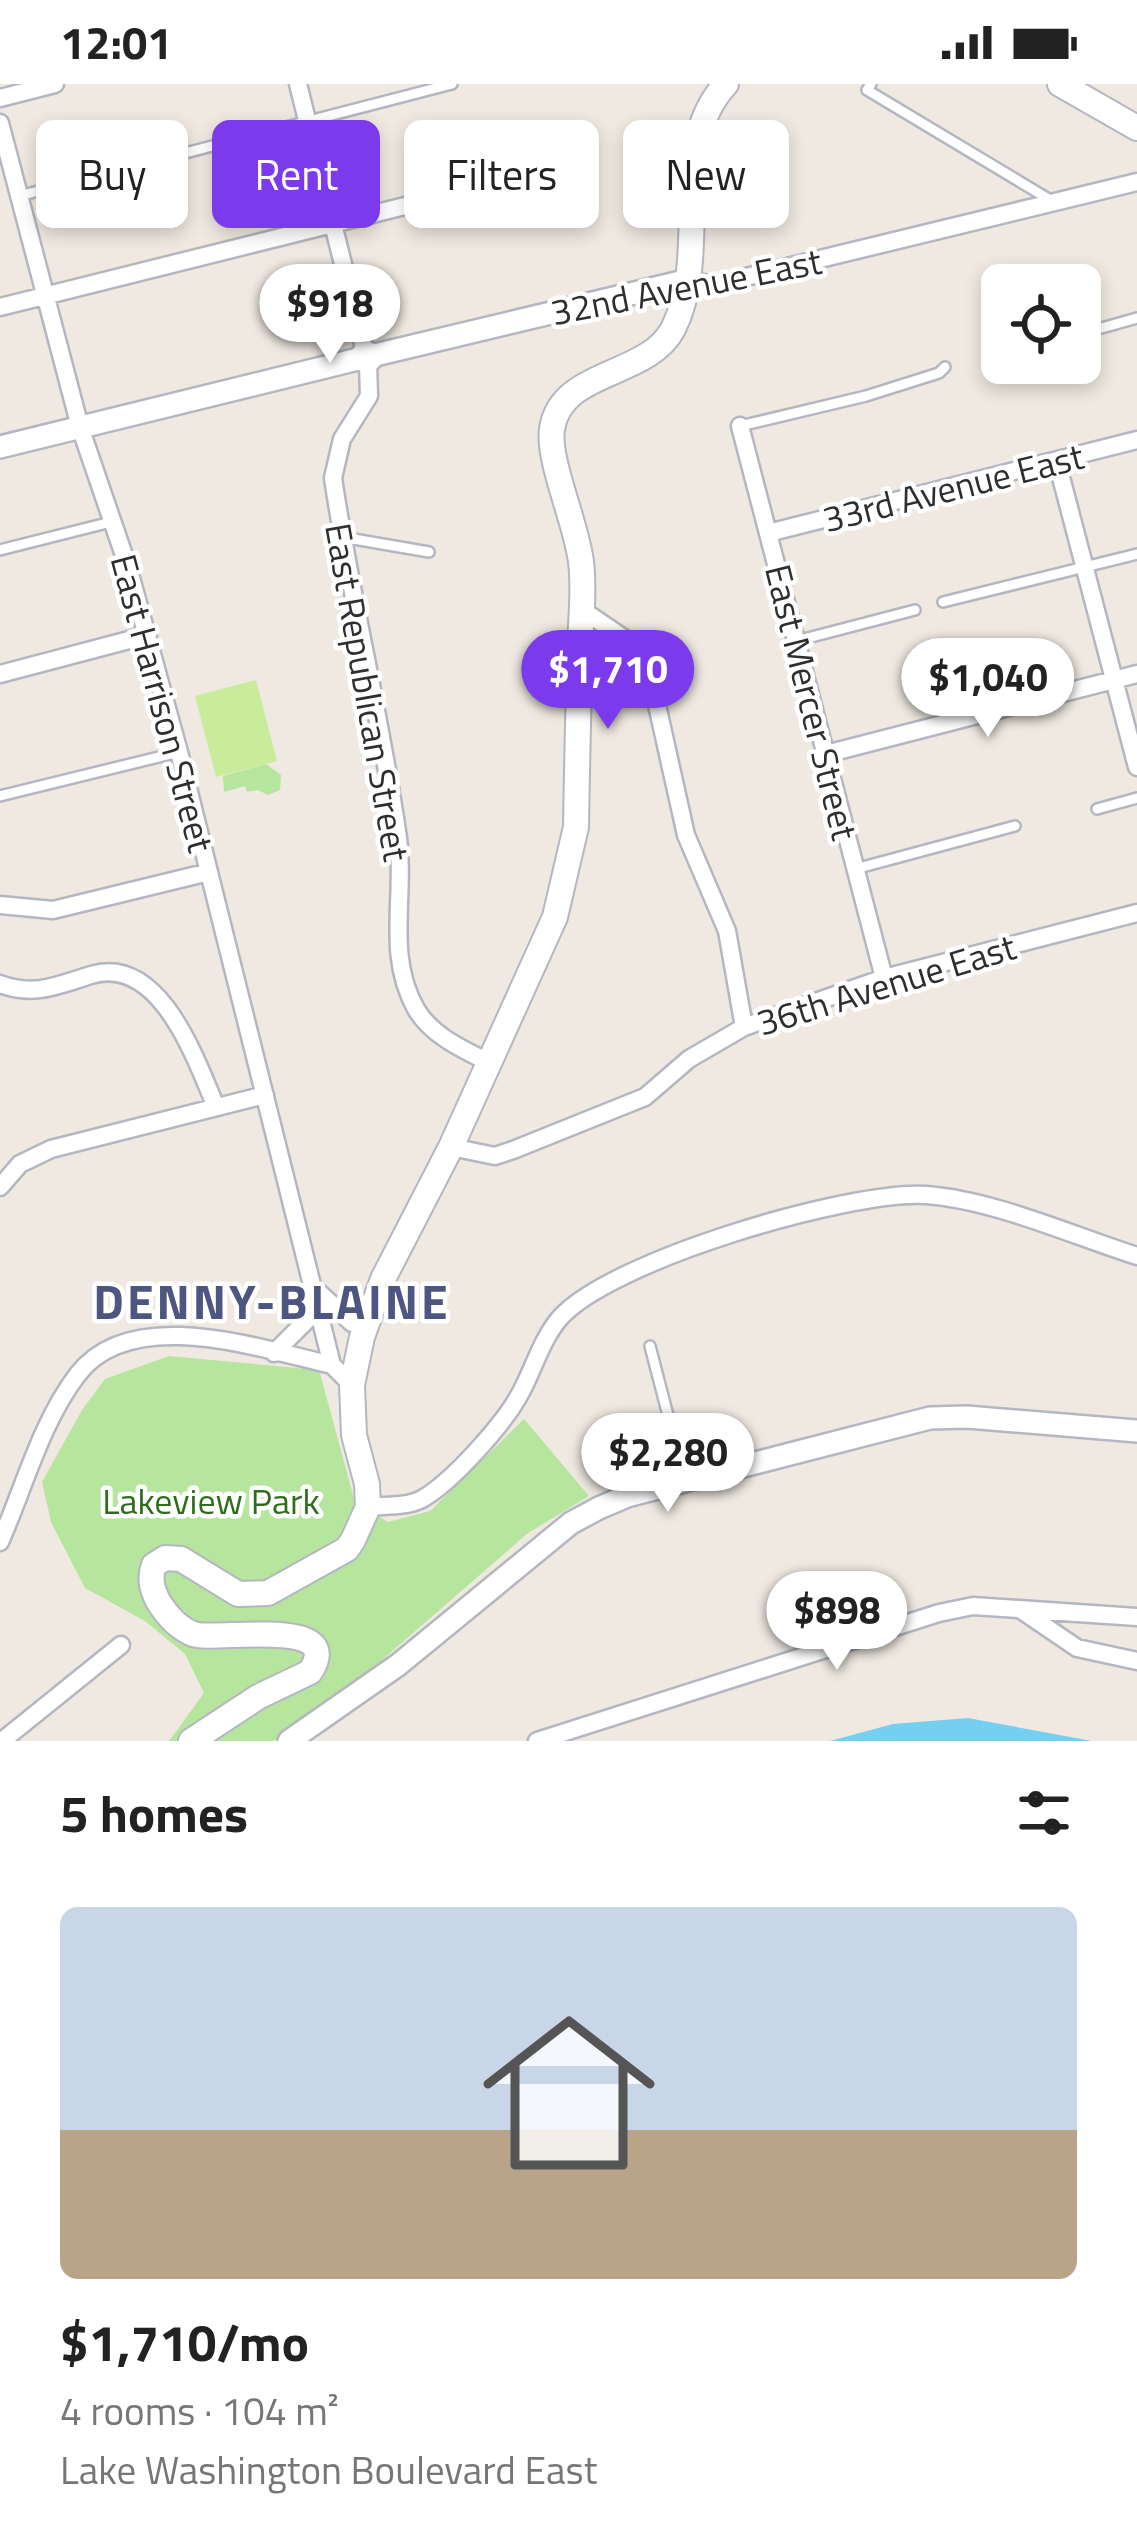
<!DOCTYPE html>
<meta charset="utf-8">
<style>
:root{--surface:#fff;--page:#f2f2f2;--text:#222;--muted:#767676;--accent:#7c3aed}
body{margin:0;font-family:"Titillium Web",sans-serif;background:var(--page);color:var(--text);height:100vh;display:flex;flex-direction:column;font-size:45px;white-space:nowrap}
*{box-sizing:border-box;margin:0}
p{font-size:39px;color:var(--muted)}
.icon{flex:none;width:66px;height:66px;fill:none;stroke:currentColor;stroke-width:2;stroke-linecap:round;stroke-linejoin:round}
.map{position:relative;height:1657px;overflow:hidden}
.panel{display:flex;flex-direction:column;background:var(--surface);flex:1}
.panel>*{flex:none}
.top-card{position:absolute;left:36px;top:36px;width:1065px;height:108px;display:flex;gap:24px}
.buttons{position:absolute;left:981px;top:180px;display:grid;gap:24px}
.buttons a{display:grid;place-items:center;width:120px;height:120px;border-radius:18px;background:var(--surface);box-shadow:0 6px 18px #0003;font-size:60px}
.price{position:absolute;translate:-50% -102px;padding:0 27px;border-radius:42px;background:#fff;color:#222;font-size:39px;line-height:78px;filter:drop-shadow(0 3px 6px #0008)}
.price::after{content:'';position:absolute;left:50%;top:72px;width:36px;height:27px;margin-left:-18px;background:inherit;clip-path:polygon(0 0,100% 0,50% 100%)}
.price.selected{background:var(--accent);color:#fff}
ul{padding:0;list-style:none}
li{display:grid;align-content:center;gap:24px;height:636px;padding:0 60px}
li span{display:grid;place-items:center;height:372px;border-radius:18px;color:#555}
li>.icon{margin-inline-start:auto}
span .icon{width:216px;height:216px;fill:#fffc;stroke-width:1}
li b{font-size:51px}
h2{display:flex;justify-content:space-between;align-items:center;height:144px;padding:0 60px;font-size:51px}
.chip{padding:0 42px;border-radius:18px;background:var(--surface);box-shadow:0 6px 18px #0003;font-size:42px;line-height:108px}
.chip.selected{background:var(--accent);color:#fff}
.status{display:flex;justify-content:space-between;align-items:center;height:84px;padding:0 60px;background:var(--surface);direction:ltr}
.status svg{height:33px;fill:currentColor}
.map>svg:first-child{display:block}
</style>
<div class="status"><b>12:01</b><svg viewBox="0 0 49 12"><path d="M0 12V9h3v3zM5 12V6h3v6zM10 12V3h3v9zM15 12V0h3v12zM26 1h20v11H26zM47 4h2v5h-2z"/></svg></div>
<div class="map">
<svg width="1137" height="1657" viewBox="0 0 1137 1657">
<rect width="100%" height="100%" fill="#efe9e1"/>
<path fill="#b6e59e" d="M266,680L281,691L280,706L268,711L258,706L247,708L245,702L224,708L223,692Z
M169,1272L319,1286L355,1418L388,1438L430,1427L524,1335L589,1412L528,1449L359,1596L273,1657H169L204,1609L185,1570L145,1537L85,1504L51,1438L42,1398L82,1326L105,1295Z"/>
<path fill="#c9ec9a" d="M256,596L277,677L216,693L195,612Z"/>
<path fill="#75cff0" d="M968,1634L1092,1657H830L893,1640Z"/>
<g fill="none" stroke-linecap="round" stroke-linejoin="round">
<defs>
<path id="service" d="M871,0L867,6L1052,117
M19,112L452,0
M990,250L1002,249
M1080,250L1137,234
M740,342L866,312L939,289L945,283
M342,453L429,468
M0,466L111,438
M943,518L1137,470
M796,557L915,526
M0,712L179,668
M1097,725L1137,714
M855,785L1015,742
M650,1262L685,1397"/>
<path id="minor" d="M298,0L365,268
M0,14L55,0
M0,39L80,343L128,483L179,668L332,1281L352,1301
M689,196L713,201L1137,98
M0,223L517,94
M368,278L369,312L342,355L333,394C351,515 381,634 398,754C406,812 385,870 416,925C431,951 462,965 488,978
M740,342L884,894
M1057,378L1137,683
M768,449L1137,356
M581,525L631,559L649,585L686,751L727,847L744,943
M0,590L148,551
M826,670L1137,590
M0,821L53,826L209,788
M0,900C35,913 58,901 91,891C160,870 196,976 216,1023
M451,1063L495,1072L513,1066L645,1013L689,975L744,943L884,894L1137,829
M0,1103L20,1080L51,1065L265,1011
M313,1203L352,1239L368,1235
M274,1269L318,1225
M368,1423C385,1421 407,1423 422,1415C452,1398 505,1339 521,1308C534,1284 541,1257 559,1235C608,1177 850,1106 926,1111C994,1116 1071,1151 1137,1172
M0,1458C24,1404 41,1338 78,1290C132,1220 261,1265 332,1281
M1021,1526L1077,1564L1137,1577
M2,1657L121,1561
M537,1657L939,1529L973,1522L1137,1533"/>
<path id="tertiary" d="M375,271L368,278L358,275L365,268L375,271L689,196
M0,363L358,275
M289,1657L398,1581L571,1439L599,1424L627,1412L930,1334L967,1333L1137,1347"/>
<path id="secondary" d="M1060,0L1137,44
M191,1657L258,1613L310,1588C348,1531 215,1558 193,1550C178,1544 166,1530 158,1517C152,1505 149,1494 154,1481L165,1474L181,1475L238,1510L268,1509L347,1465L353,1456L368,1423L367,1400L354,1351L352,1301L362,1253L383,1195L451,1063L555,833L576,743C577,685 578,627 580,569C580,539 585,508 581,478C577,441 547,375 552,345C561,285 647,294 673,245C712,168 667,63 726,0"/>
</defs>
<use href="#service" stroke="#b4b7c1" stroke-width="14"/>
<use href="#minor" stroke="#b4b7c1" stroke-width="21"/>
<use href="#tertiary" stroke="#b4b7c1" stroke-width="26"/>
<use href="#secondary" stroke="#b4b7c1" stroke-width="28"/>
<use href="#service" stroke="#fff" stroke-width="9"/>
<use href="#minor" stroke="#fff" stroke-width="16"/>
<use href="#tertiary" stroke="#fff" stroke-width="21"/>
<use href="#secondary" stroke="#fff" stroke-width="24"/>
</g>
<g text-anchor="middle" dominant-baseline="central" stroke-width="9" stroke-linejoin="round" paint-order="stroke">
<g font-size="36" fill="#2e2e2e" stroke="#fff">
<text transform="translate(686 202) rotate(-11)">32nd Avenue East</text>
<text transform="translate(953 403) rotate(-14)">33rd Avenue East</text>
<text transform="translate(368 608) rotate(80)">East Republican Street</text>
<text transform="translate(812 618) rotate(76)">East Mercer Street</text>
<text transform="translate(163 619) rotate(75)">East Harrison Street</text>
<text transform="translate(886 900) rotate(-17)">36th Avenue East</text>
</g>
<g font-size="36" fill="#2c6e1b" stroke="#fff">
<text x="211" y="1416">Lakeview Park</text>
</g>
<g font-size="48" font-weight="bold" letter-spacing="3" fill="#4d5680" stroke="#fff">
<text x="272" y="1217">DENNY-BLAINE</text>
</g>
</g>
</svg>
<div class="buttons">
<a><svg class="icon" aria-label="locate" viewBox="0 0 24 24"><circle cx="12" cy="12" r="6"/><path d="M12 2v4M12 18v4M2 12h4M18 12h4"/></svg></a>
</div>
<b class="price" style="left:330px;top:282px">$918</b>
<b class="price selected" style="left:608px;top:648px">$1,710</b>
<b class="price" style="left:988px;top:656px">$1,040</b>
<b class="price" style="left:668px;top:1431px">$2,280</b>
<b class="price" style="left:837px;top:1589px">$898</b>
<div class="top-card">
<a class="chip">Buy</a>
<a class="chip selected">Rent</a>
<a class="chip">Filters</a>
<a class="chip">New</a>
</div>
</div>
<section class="panel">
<h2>5 homes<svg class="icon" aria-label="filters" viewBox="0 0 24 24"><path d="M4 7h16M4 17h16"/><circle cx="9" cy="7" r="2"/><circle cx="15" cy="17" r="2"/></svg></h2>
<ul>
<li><span style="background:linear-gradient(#c9d6e8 60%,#b9a48a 0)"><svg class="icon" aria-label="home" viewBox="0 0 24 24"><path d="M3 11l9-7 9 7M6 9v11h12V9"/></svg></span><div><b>$1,710/mo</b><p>4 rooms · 104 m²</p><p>Lake Washington Boulevard East</p></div></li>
</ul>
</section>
